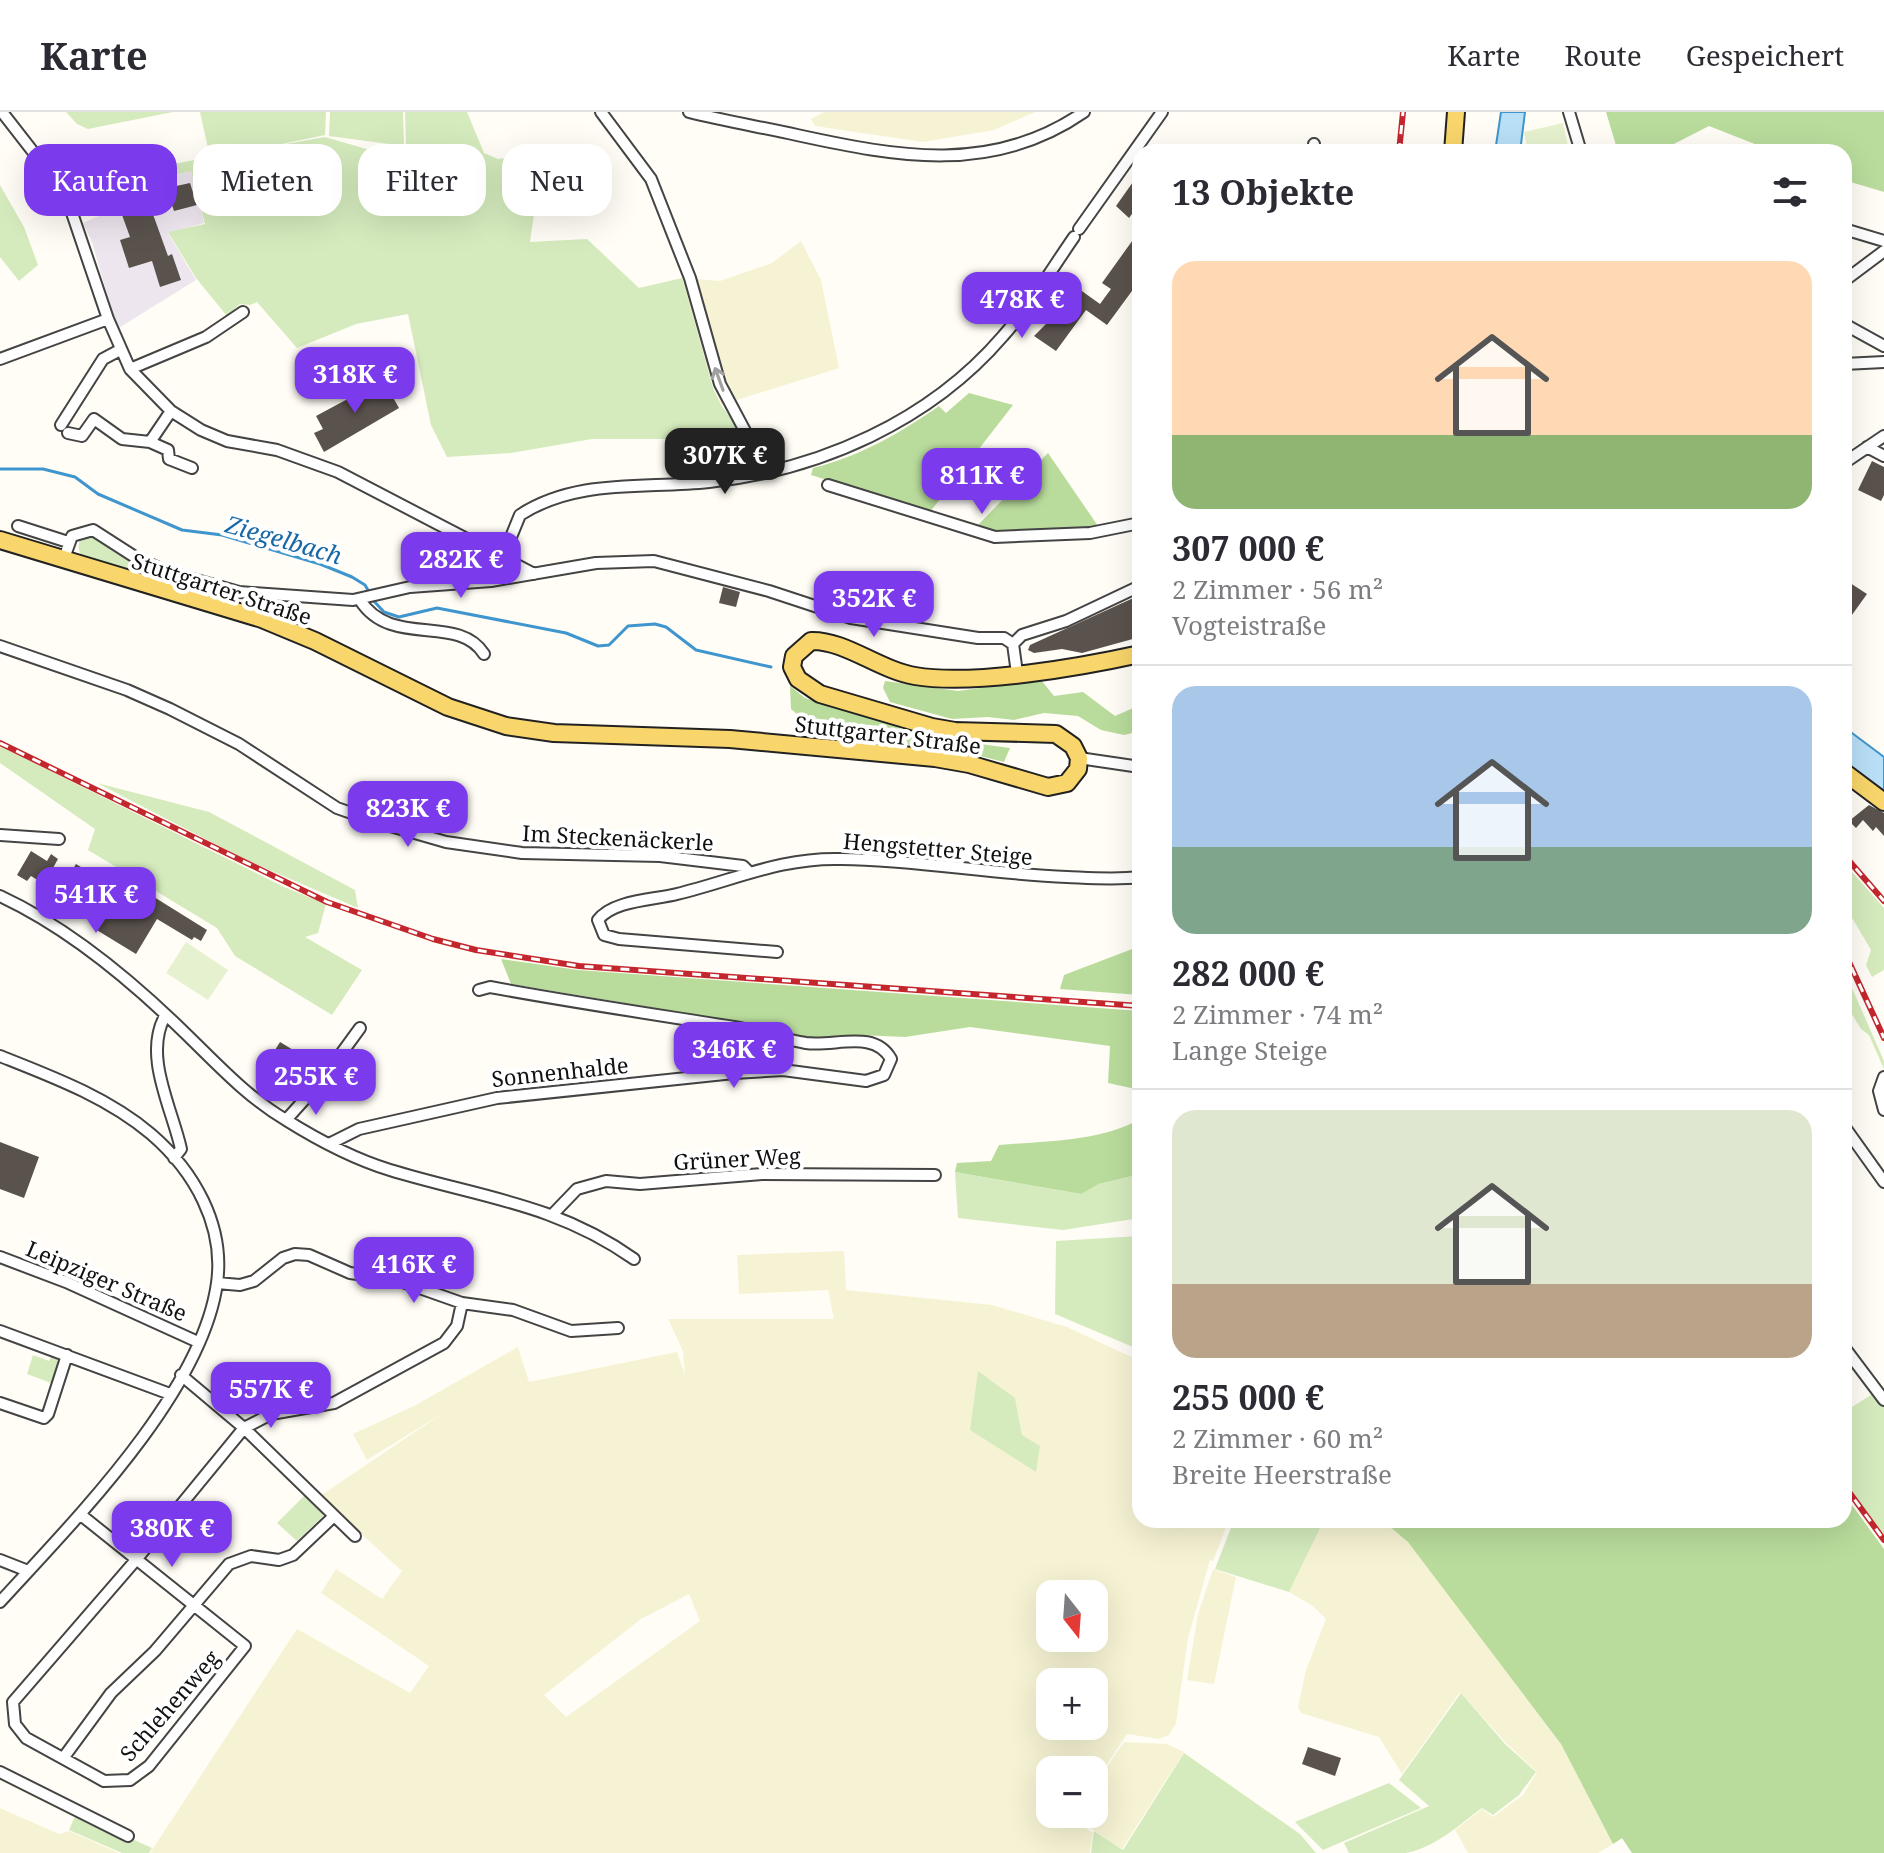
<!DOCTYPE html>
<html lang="de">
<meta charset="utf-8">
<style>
:root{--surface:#fff;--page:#f2f2f3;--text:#2b2b33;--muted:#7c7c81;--line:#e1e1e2;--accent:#7c3aed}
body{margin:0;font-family:"Noto Serif",serif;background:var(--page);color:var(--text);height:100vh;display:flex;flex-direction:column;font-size:30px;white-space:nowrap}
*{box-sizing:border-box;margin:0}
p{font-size:26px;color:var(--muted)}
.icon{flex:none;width:44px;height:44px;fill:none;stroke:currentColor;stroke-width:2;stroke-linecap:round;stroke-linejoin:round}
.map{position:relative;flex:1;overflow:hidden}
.side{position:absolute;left:1132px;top:32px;width:720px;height:1384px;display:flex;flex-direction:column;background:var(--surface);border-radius:24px;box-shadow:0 8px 32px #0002}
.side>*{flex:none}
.hud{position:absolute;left:24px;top:32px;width:760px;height:72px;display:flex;gap:16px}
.needle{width:52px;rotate:163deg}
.controls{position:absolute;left:1036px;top:1468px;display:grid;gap:16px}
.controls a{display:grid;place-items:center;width:72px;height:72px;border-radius:16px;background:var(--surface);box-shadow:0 8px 32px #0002;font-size:40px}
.price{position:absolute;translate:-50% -68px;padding:0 18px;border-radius:16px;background:var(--accent);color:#fff;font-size:26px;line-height:52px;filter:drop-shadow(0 2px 4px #0008)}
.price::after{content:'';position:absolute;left:50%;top:48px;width:24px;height:18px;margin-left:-12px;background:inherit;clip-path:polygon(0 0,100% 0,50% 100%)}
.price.selected{background:#222;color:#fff}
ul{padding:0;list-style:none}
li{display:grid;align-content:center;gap:16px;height:424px;padding:0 40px}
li+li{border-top:2px solid var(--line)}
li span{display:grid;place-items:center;height:248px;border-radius:24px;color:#555}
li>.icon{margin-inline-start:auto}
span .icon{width:144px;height:144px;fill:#fffc;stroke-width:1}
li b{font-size:34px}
h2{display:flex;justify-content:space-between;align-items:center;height:96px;padding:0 40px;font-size:34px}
.pill{padding:0 28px;border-radius:24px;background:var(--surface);box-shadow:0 8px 32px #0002;font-size:28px;line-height:72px}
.pill.selected{background:var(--accent);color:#fff}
header{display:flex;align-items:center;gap:48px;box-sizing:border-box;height:112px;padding:0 40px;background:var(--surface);border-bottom:2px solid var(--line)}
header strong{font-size:38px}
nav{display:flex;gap:44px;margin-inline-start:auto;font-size:28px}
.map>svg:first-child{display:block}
</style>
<header>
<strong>Karte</strong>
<nav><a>Karte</a><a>Route</a><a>Gespeichert</a></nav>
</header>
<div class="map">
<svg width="1884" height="1741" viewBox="0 0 1884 1741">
<rect width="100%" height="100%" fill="#fffdf5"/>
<path fill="#eee6ef" d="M191,59L204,111L168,121L196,168L117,217L92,130L83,111L135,88L131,75Z"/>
<path fill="#f6f3d4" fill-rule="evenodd" d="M824,0H1035L994,18L923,30L815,14L811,7Z
M801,129L821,168L839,256L721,293L698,229L682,166L720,169L772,151Z
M844,1139L846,1178L992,1193L1067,1215L1140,1249V1408H1229L1213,1449L1210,1448L1188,1526L1176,1611L1169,1623L1159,1627L1127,1622L1094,1672V1658H1050V1702H1074L1072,1706L1093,1721L1090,1741H150L297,1517L410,1581L429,1554L321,1481L336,1457L382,1487L402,1459L320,1384L443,1301L367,1348L353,1322L416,1293L518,1235L529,1270L677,1240L685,1263L683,1239L668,1207H834L828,1178L739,1182L737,1143ZM1015,1286L1022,1323L971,1318ZM689,1482L700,1509L566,1605L544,1583L641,1507ZM1050,1482H1094V1526H1050ZM1050,1570H1094V1614H1050Z
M1324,1408H1382L1408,1429L1561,1632L1613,1732L1598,1741H1468L1455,1718L1482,1697L1493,1705L1523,1683L1537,1660L1506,1631L1460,1580L1402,1662L1379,1625L1301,1601L1298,1595L1306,1558L1326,1507L1313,1494L1289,1480Z
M1213,1457L1236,1465L1214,1572L1187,1568L1198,1502Z
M1124,1630L1167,1632L1184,1640L1122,1737L1074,1705L1076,1702H1094V1674Z
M0,1696L59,1722L69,1719L119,1741H0Z"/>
<path fill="#d5ebbd" d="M66,0H173L88,17L77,12Z
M200,0H326L325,23L253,38L325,25L387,43L401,41L406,34L405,0H467L484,41L498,47L592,36L600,63L538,75L530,130L587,127L639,176L682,166L713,276L721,293L741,320L667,327H592L511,341L447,345L431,313L408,202L356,212L297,236L257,190L250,193L240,192L227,204L196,166L168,120L205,112L191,59L146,70L142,58L210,45Z
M330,0H403L404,34L329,24Z
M0,73L24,115L38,153L19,169L0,145Z
M89,422L155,460L153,465L81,445C77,433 77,428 89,422Z
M0,634L284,775L326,792L318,821L305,825L362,858L332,903L235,844L217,816L88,738L95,717L0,651Z
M97,671L209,700L355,778L358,796L248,749Z
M1844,751L1884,796V858L1872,865L1866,853L1871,838L1844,792Z
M1844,858L1884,949V957L1869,923L1861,917L1844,889Z
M955,1060L1080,1082L1099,1072L1140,1062V1106L1063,1118L958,1106Z
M1140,1124V1238L1055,1202L1056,1129Z
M33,1243L49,1249L52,1243L56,1245L59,1252L51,1271L27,1262Z
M978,1259L1015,1286L1022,1323L1040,1334L1036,1360L970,1318Z
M1882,1276L1884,1280V1424L1844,1369V1300Z
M305,1383L321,1398L323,1404L297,1429L277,1411Z
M1234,1408H1324L1289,1480L1215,1457Z
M1461,1581L1505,1632L1536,1660L1519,1683L1493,1703L1482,1696C1460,1712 1435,1736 1406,1741C1388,1741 1367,1741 1349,1741L1344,1731L1429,1694L1399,1668Z
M1184,1641L1300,1722L1316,1741H1091L1094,1719L1123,1738Z
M1389,1671L1421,1696L1323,1738L1295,1710Z
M76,1702L152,1736L149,1741H122L69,1718Z"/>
<path fill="#b9dc9c" d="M1606,0H1884V80L1844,68V40H1775L1709,14L1670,34L1672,40H1618Z
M969,281L1013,293L930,400L811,363L813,356C860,344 899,322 939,294L946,301Z
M1048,341L1098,414L1001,420L978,413Z
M1041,568L1054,584L1083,580L1115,604L1140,593V619L1124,623L1101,618L1078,604L1044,601L1014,608L988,605L952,607L890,590L883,576L885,569L958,579Z
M790,574L805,586L936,626L1010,636L1004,650L960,639L820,622L791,597Z
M1140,834V883L1060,877L1064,863Z
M501,847L578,858L1140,899V978L1108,971L1110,934L970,915L905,925L860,923L811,926L745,911L511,872Z
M1140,1007V1062L1099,1072L1081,1082L955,1060L957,1051L991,1049L999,1033C1044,1029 1100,1030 1140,1007Z
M1844,1382L1884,1437V1741H1632L1622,1726L1613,1732L1561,1632L1408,1430L1382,1408H1844Z"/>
<path fill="#e6f2cf" d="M1563,11L1568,34L1528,40L1524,20Z
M186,830L228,858L208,888L166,861Z"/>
<path fill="#b9e0f7" stroke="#3f96cf" stroke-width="2" d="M1501,0H1525L1520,40H1495Z
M1844,615L1884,645V679L1844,650Z"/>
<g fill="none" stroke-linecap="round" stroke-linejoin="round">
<path stroke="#3f96cf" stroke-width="3" d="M0,357H43L75,365L98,382L182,418L222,423L320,452L352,465L365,473L369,480
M372,487L384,500L399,505L437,496L566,521L598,534L609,533L628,514L655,512L666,515L696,538L771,555"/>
</g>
<path fill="#5a524d" d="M1140,60V91L1129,106L1116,94Z
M190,71L197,93L174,99L169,84L161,86L158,78Z
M150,94L168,144L172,142L181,168L160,175L152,149L129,156L120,128L130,125L122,103Z
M1140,118V168L1107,213L1086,198L1056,239L1034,224L1051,207L1055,210L1079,177L1100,192L1111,177L1102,171Z
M383,268L399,296L324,340L314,321L323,317L316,304Z
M1872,349L1884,355V383L1881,389L1858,378Z
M1844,467L1867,482L1844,514Z
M723,475L740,480L736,495L719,491Z
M1140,483V525L1082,541L1062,537L1034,541L1028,538L1030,533Z
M1869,693L1884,701V724L1876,715L1873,719L1863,708L1856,716L1849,709Z
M31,739L47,749L51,742L58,747L44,772L31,764L27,769L17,763Z
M76,752L94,763L78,788L60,778Z
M109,757L207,818L201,829L194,825L192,828L157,807L136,842L95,817L117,782L100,771Z
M280,930L313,950L294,981L272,968L277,961L265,954Z
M0,1030L39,1045L24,1086L0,1077Z
M1308,1635L1341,1646L1335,1664L1302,1652Z"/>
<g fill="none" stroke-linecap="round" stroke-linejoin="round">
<defs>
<path id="street" d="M2,0L48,59L71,98L108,207L130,257L171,299L201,318L227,329L277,338L338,360L534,462
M601,0L651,67L690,166L720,272L745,319L775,357
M689,0C725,9 761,15 797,23C898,45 993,63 1084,0
M1569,0L1581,40
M1313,40L1314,32
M1079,117L1162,0
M1844,117L1884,129
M1844,169L1884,139
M1844,212L1884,234
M0,247L108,207
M1844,252L1884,250
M130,257L206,225L243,200
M61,313L103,247L120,238
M68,321L82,324L94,307L122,327L150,330L171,299
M150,330L168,338L169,347L192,356
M1867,335L1884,344
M1844,351L1884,324
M828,373L995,425L1090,421L1140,411
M18,414L68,430
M506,445V437L520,403C577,366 645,377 709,370C820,358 930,309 1003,224C1030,194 1051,158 1074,125
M63,449L72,424L93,418L135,445L168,460L239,480L353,488L410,475L491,469L596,451L654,449L769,479L851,506L978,526H1004L1013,532L1017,561
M360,488C391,537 458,501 484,542
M1013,532L1022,523L1066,509L1140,474
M0,534L127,578L170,597L239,632L337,696L380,711L446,730L522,741L660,744L743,754L749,760
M1079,646L1140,655
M0,723L59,727
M0,784C69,816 131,868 185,921C217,952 247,985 286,1008C318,1028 354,1047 390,1058C478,1085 555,1091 634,1147
M777,840L619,827L604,823L598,808C613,788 654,788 677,782C735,768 781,745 842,747C918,748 992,762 1067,765C1091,766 1116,768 1140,765
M165,904C143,944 172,996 181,1037L174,1046
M0,944C53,965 107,985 151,1022C194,1059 225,1113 217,1171C202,1281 72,1411 0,1490
M1884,965L1879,979L1884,998
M286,1008L322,968L360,916
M1844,1014L1884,1070
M329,1032L359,1017L497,986L734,961L783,958L866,969L884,963L891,947C874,917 835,935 806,931C782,927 758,919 734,915C652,902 571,890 490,875L479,878
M553,1102L577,1077L606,1069L640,1072L762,1062L935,1063
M0,1145L66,1170L198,1230
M217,1171L240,1173L254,1169L283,1146L295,1142L309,1143L350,1161L394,1167L462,1191L513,1198L571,1219L618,1216
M0,1219L170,1282
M1844,1235L1884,1288
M181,1263L244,1316L355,1424
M0,1291L44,1306L48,1302L67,1243
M81,1403L245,1534L149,1654L130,1668L104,1669L26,1626L15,1612L13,1590L135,1449L244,1316L271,1302L334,1291L444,1231L457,1214L462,1191
M0,1448L28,1459
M64,1645L111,1581L155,1539L229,1452L251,1444L279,1448L293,1443L334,1404
M0,1660L128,1724"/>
<path id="primary" d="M1453,40L1456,0
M0,428L262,507L315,529L448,595L506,614L554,621L730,627L935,646L969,652L1048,675L1067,671L1078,657L1079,646L1073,634L1056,622L955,619L932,615L820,582L798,567L792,555L794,544L811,529C845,528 879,558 915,564C973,574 1081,555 1140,542
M1844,660L1884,690"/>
</defs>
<use href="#street" stroke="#444" stroke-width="14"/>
<use href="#primary" stroke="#222" stroke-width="20"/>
<use href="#street" stroke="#fff" stroke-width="10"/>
<use href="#primary" stroke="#f9d66b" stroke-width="16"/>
<defs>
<path id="rail" d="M1399,40L1403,0
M0,631L327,790L433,827L476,838L579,854L1140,894
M1844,743L1884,789
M1844,839L1884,926
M1844,1373L1884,1428"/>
</defs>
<use href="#rail" stroke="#c4262e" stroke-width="6"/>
<use href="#rail" stroke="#fff" stroke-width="3" stroke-dasharray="9" stroke-linecap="butt"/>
</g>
<defs><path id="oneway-shaft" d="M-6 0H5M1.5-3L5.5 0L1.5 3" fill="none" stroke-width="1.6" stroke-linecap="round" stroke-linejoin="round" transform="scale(2)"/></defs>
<use stroke="#a0a0a0" href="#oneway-shaft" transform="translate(719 267) rotate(-110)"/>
<g text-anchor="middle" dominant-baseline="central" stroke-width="8" stroke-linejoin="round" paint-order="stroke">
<g font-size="22" fill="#111" stroke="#fff">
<text transform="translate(222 476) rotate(18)">Stuttgarter Straße</text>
<text transform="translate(888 622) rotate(7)">Stuttgarter Straße</text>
<text transform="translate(618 725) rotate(3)">Im Steckenäckerle</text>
<text transform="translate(938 736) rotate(5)">Hengstetter Steige</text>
<text transform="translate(560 959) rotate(-6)">Sonnenhalde</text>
<text transform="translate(737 1046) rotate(-3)">Grüner Weg</text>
<text transform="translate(107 1168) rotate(23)">Leipziger Straße</text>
<text transform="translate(169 1593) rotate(-49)">Schlehenweg</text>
</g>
<g font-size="24" font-style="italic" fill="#1768a6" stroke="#fff">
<text transform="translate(284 427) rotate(16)">Ziegelbach</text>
</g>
</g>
</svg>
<div class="controls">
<a><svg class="needle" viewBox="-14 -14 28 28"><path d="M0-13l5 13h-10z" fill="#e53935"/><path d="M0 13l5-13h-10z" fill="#7c7c81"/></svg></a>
<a>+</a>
<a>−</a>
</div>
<b class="price" style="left:1022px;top:228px">478K €</b>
<b class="price" style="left:355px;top:303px">318K €</b>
<b class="price selected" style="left:725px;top:384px">307K €</b>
<b class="price" style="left:982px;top:404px">811K €</b>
<b class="price" style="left:461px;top:488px">282K €</b>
<b class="price" style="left:874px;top:527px">352K €</b>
<b class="price" style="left:408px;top:737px">823K €</b>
<b class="price" style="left:96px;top:823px">541K €</b>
<b class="price" style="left:734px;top:978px">346K €</b>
<b class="price" style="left:316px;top:1005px">255K €</b>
<b class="price" style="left:414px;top:1193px">416K €</b>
<b class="price" style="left:271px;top:1318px">557K €</b>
<b class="price" style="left:172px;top:1457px">380K €</b>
<div class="hud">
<a class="pill selected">Kaufen</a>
<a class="pill">Mieten</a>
<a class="pill">Filter</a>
<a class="pill">Neu</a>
</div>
<section class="side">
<h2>13 Objekte<svg class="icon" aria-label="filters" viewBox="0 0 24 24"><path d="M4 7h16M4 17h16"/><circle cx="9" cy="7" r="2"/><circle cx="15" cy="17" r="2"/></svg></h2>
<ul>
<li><span style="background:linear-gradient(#ffd9b3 70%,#8fb573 0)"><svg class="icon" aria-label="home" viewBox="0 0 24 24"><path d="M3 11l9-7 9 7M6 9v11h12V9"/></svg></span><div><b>307 000 €</b><p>2 Zimmer · 56 m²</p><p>Vogteistraße</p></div></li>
<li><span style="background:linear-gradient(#a9c7e8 65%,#7fa58c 0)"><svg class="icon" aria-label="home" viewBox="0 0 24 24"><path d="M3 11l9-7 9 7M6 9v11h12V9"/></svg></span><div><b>282 000 €</b><p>2 Zimmer · 74 m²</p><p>Lange Steige</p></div></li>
<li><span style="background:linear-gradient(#dfe7d0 70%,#b9a48a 0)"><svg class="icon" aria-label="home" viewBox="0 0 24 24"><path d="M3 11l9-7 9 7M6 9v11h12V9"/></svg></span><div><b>255 000 €</b><p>2 Zimmer · 60 m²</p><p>Breite Heerstraße</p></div></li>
</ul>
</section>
</div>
